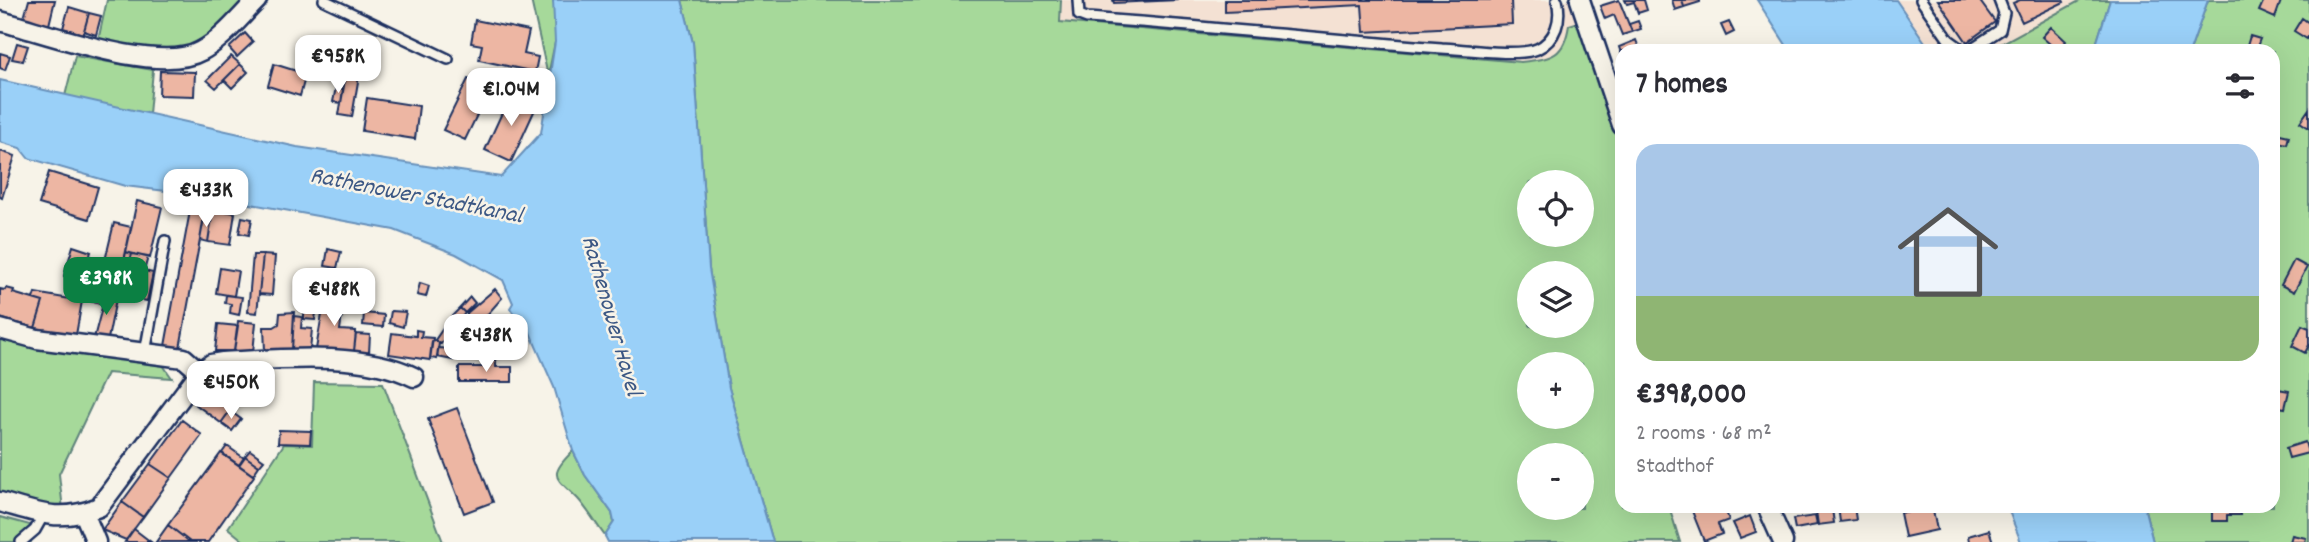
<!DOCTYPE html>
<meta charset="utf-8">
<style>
:root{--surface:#fff;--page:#f2f2f3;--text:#2b2b33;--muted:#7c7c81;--accent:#0b8043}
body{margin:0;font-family:Dekko,sans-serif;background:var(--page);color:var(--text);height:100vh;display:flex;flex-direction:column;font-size:26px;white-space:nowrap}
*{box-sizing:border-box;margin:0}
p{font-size:23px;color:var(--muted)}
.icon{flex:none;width:38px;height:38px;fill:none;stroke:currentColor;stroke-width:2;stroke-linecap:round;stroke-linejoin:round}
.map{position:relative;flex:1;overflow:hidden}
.side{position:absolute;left:1615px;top:44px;width:665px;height:469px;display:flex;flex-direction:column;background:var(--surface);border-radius:21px;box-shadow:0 7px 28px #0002}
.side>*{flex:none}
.controls{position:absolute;left:1517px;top:170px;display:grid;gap:14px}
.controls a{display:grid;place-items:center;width:77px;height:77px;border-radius:50%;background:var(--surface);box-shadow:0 7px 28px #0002;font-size:35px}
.price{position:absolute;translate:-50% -60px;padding:0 16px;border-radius:14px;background:#fff;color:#222;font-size:23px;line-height:46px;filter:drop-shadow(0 2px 4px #0008)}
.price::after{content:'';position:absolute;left:50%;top:42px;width:21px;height:16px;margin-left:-10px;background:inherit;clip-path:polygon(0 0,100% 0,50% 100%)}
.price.selected{background:var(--accent);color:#fff}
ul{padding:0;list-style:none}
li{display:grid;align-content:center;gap:14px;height:371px;padding:0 21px}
li span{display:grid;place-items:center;height:217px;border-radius:21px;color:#555}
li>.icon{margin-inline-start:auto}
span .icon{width:126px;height:126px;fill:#fffc;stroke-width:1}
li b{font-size:30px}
h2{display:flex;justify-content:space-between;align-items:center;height:84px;padding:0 21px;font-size:30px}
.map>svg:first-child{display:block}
</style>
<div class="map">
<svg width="2309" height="542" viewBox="0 0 2309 542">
<rect width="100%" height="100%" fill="#f7f3e8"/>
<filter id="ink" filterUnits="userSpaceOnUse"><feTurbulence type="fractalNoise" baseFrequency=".0143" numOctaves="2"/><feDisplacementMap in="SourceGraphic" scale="14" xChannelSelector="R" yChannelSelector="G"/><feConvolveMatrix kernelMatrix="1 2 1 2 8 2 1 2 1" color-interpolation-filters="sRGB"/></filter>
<g filter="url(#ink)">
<path fill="#f4e1d3" d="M1061,0H1572L1579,22L1566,43L1550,58L1521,62L1060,22Z
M1896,0H2081L1988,51H1931Z"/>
<path fill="#a6d99a" stroke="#60847c" stroke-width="2" fill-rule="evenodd" d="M107,0H243C232,12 221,26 209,35C175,62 137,48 98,41Z
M531,0H553L555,5V42L548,76Z
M682,0H1061L1060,22L1521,62C1551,58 1564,58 1569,25L1579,22L1622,145V506H1669L1680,542H773L729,388L709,269L693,43ZM1530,182H1582V234H1530ZM1530,273H1582V326H1530ZM1530,364H1582V416H1530ZM1530,455H1582V508H1530Z
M2081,0H2110L2094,51H1988Z
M2208,0H2309V542H2153L2144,506H2273V51H2190Z
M75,56L153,70L149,114L65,96Z
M0,337L160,361L172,378L107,373L59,474L63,510L0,494Z
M314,382L383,383L443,542H245L228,528L284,444L312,445Z
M573,451L585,475L612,513L614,522L605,536C596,524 588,510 578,499C558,478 545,478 573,451Z
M0,517L30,525L31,542H0Z"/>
<path fill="#9ad0f8" stroke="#6790ba" stroke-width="2" d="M553,0H682L693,43L709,269L729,388L773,542H608L605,536L614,522L612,513L585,475L573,451L554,387L524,319H517L510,308L513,303L503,280L456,254L394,230L207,196L125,186L28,158L20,148L0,142V80L297,147L501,177L541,133L555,42Z
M1757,0H1896L1931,51H1790Z
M2110,0H2208L2190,51H2094Z
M2007,506H2144L2153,542H2021Z"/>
<path fill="#edb6a3" stroke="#1b2f5e" stroke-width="2" d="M29,0H55L49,25L24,18Z
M1113,0H1179L1114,3Z
M1225,0H1511L1512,24L1364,32L1362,5L1225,12Z
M1619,0L1632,32L1622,35L1614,15L1605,19L1600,6Z
M1625,0H1644L1647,10L1638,13L1634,2L1627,4Z
M1672,0H1682L1684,7L1675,10Z
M1682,0H1700V2L1684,7Z
M1938,0H1979L1995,22L1967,42Z
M2020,0H2063L2064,2L2022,22L2013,3Z
M2264,0L2281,1L2275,18L2259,11Z
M69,7L89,13L83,34L63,28Z
M89,13L101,16L96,35L84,31Z
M2302,18L2309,23V35L2307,39L2294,31Z
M475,20L529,31L524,54L538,57L535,72L479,60L482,45L471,43Z
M1638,21L1641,29L1632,32L1629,24Z
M1729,22L1734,32L1726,36L1721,25Z
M2051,27L2066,41L2058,51L2042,37Z
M245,33L253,42L237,57L229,48Z
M2250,36L2260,39L2256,49L2247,46Z
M1636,40L1640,51H1622V56L1619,47Z
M17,43L28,46L23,61L12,59Z
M350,50L363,52L352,117L339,115Z
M0,53L10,56L5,70L0,68Z
M231,56L240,64L216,88L207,80Z
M240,64L248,72L232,88L224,80Z
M274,64L306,74L300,96L268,86Z
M160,71L195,72L194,96L159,95Z
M468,79L489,90L465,140L443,130Z
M336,87L343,89L341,103L333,102Z
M511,93L537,105L511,162L485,150Z
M367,98L419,106L415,139L362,131Z
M2309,109V128L2300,122Z
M2280,134L2289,136L2287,144L2278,142Z
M0,151L15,156L2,198L0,197Z
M49,172L98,187L89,219L39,204Z
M192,200L207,202L200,240L180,348L165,346Z
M137,201L162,207L150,258L126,252Z
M213,209L235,213L230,245L208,242Z
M204,216L212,217L208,242L200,240Z
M242,217L252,219L249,235L239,233Z
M114,223L131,227L117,294L106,292L103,305L90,301L94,287L103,289L106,279L103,269Z
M73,246L91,252L81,281L64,276Z
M328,249L341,252L337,268L325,266Z
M126,252L132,254L128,268H131L124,296L117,294Z
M132,254L148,257L144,271L128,268Z
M253,255H263L257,313L248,312Z
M263,255L275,256L272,295L259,294Z
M2294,260L2307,267L2294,292L2281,285Z
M131,268L153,273L147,301L124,296Z
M220,268L238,271L234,296L216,293Z
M344,276L354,278L353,287L343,286Z
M420,283L429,286L426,297L417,295Z
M306,284L327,287L325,297L317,296L316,313L304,312Z
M327,287L345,289L344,300L325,297Z
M6,288L14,290L13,293L43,302L35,328L0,318V289L5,290Z
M495,289L502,298L479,324L476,322L475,324L467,317V313Z
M106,292L117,294L108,339L94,338Z
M35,293L82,301L76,335L35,328L43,302L33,299Z
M226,295L242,297L239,315L230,313L231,304L225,303Z
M325,297L344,300L340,330L356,331L354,351L316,349Z
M470,297L475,303L465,313L460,308Z
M460,308L465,313L458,322L451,317Z
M391,311L406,312L403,327L389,323Z
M294,312L292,350L265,351L264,327H274L279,324L280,313Z
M304,312L316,313L315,320L304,319Z
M364,313L384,315L383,327L363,325Z
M294,316L302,317L301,328L312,329L310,350H292Z
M451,317L458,322L441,344L435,340Z
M467,317L475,324L470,331L461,324Z
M238,321L256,323L253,352L234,351Z
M459,323L470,332L457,351L444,342Z
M218,324L238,326L234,351H215Z
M2302,325L2309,328V345L2305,353L2292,346Z
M416,330L422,331L421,337L433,338L430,360L389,354L392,333L416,336Z
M356,334L370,335L369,353L354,351Z
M435,340L439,343L437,359L430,358L432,341Z
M438,348L454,349L457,351L453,360L437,357Z
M486,360H496V367H512V382H459V367H486Z
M212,379L239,398L221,423L195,404Z
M235,381L245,388L239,398L228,391Z
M2273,388L2289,391L2285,408L2273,406Z
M457,408L493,502L464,513L428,419Z
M230,411L241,419L232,431L221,423Z
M182,420L202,435L171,478L150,464Z
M279,430L311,431L310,444L278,443Z
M2305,442L2308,453L2289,458L2286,448Z
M227,446L244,458L239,465L222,453Z
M250,450L264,460L259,466L245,456Z
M221,453L254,476L208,542H190L168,525Z
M245,456L259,466L253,475L239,465Z
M150,464L171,478L143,517L122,502Z
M122,502L143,517L126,540L102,530Z
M1690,506H1724L1729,520L1718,524L1722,534L1704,541Z
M1781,506H1813V508L1783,512Z
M1838,506H1854L1856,520L1840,522Z
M1932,506L1937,530L1905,537L1900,513Z
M2212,506H2239L2240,515H2227V521H2212Z
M1832,509L1834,523L1818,525L1816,511Z
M1750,516L1756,532L1740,538L1733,523Z
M1815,516L1817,525L1795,529L1793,519Z
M168,525L190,542H156Z
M134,529L151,542H125Z
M1989,530L1993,542H1969L1968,536Z
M2292,535L2306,538L2305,542H2290Z"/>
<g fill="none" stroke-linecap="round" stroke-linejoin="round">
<defs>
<path id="lane" d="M324,0L448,59
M1078,0L1079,15L1087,18C1205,26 1323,39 1442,48C1464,49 1518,57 1537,49C1556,40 1562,19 1557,0
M1921,0L1949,40L1963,50L1971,49L2000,30L2004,13L1999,0
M145,353L165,241
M21,542L35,530L44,514"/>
<path id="street" d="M1580,0L1622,125
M0,21C47,33 159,75 201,51C222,40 240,17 257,0
M0,329L37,339L184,358L200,372
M0,502C39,513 60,523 99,507L200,372L211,364L223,362C281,359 362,351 414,377
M1767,506L1783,542
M84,513L96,542"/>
</defs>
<use href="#lane" stroke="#1b2f5e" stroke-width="14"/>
<use href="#street" stroke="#1b2f5e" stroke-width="23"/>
<use href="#lane" stroke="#f7f3e8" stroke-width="9"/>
<use href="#street" stroke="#f7f3e8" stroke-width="18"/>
</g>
</g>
<g text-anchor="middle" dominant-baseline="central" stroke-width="5" stroke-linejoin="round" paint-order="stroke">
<g font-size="24" font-style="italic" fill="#3b5784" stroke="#f7f3e8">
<text transform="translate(416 197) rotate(11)">Rathenower Stadtkanal</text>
<text transform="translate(610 316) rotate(74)">Rathenower Havel</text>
</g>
</g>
</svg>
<div class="controls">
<a><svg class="icon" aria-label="locate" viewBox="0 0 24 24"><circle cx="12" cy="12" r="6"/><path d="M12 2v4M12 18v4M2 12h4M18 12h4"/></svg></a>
<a><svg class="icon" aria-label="layers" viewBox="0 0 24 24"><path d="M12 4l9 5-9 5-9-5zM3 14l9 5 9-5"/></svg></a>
<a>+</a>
<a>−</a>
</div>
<b class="price" style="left:338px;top:95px">€958K</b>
<b class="price" style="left:511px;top:128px">€1.04M</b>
<b class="price" style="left:206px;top:229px">€433K</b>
<b class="price selected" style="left:106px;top:317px">€398K</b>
<b class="price" style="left:334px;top:328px">€488K</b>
<b class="price" style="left:486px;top:374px">€438K</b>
<b class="price" style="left:231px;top:421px">€450K</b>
<section class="side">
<h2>7 homes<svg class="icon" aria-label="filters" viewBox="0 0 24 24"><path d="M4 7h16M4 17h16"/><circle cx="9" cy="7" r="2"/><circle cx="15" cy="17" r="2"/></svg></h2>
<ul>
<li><span style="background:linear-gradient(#a9c7e8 70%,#8fb573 0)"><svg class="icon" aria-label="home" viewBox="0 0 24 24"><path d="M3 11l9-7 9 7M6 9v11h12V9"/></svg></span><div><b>€398,000</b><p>2 rooms · 68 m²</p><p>Stadthof</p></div></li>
</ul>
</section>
</div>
